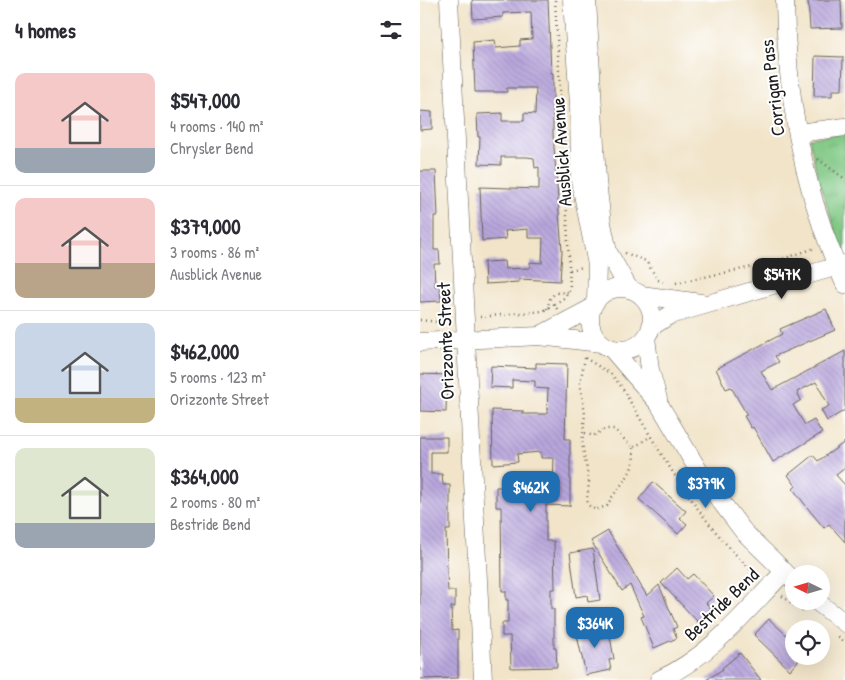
<!DOCTYPE html>
<meta charset="utf-8">
<style>
:root{--surface:#fff;--page:#f7f7f7;--text:#2b2b33;--muted:#7c7c81;--line:#e1e1e2;--accent:#1f6fb2}
body{margin:0;font-family:"Patrick Hand",sans-serif;background:var(--page);color:var(--text);height:100vh;display:flex;flex-direction:column;font-size:19px;white-space:nowrap}
*{box-sizing:border-box;margin:0}
p{font-size:16px;color:var(--muted)}
.icon{flex:none;width:28px;height:28px;fill:none;stroke:currentColor;stroke-width:2;stroke-linecap:round;stroke-linejoin:round}
.map{position:relative;flex:1;overflow:hidden}
.panel{display:flex;flex-direction:column;background:var(--surface);width:420px}
.panel>*{flex:none}
.needle{width:32px;rotate:275deg}
.buttons{position:absolute;left:365px;top:565px;display:grid;gap:10px}
.buttons a{display:grid;place-items:center;width:45px;height:45px;border-radius:50%;background:var(--surface);box-shadow:0 5px 20px #0002;font-size:25px}
.price{position:absolute;translate:-50% -42px;padding:0 11px;border-radius:10px;background:var(--accent);color:#fff;font-size:16px;line-height:32px;filter:drop-shadow(0 1px 2px #0008)}
.price::after{content:'';position:absolute;left:50%;top:30px;width:15px;height:11px;margin-left:-8px;background:inherit;clip-path:polygon(0 0,100% 0,50% 100%)}
.price.on{background:#222;color:#fff}
ul{padding:0;list-style:none}
li{display:flex;align-items:center;gap:15px;height:125px;padding:0 15px}
li+li{border-top:1px solid var(--line)}
li span{display:grid;place-items:center;flex:none;width:140px;height:100px;border-radius:10px;color:#555}
li>.icon{margin-inline-start:auto}
span .icon{width:60px;height:60px;fill:#fffc;stroke-width:1}
li b{font-size:21px}
h2{display:flex;justify-content:space-between;align-items:center;height:60px;padding:0 15px;font-size:21px}
main{display:flex;flex:1;min-height:0}
.map>svg:first-child{display:block}
</style>
<main>
<section class="panel">
<h2>4 homes<svg class="icon" aria-label="filters" viewBox="0 0 24 24"><path d="M4 7h16M4 17h16"/><circle cx="9" cy="7" r="2"/><circle cx="15" cy="17" r="2"/></svg></h2>
<ul>
<li><span style="background:linear-gradient(#f6c9c9 75%,#9aa5b1 0)"><svg class="icon" aria-label="home" viewBox="0 0 24 24"><path d="M3 11l9-7 9 7M6 9v11h12V9"/></svg></span><div><b>$547,000</b><p>4 rooms · 140 m²</p><p>Chrysler Bend</p></div></li>
<li><span style="background:linear-gradient(#f6c9c9 65%,#b9a48a 0)"><svg class="icon" aria-label="home" viewBox="0 0 24 24"><path d="M3 11l9-7 9 7M6 9v11h12V9"/></svg></span><div><b>$379,000</b><p>3 rooms · 86 m²</p><p>Ausblick Avenue</p></div></li>
<li><span style="background:linear-gradient(#c9d6e8 75%,#c2b280 0)"><svg class="icon" aria-label="home" viewBox="0 0 24 24"><path d="M3 11l9-7 9 7M6 9v11h12V9"/></svg></span><div><b>$462,000</b><p>5 rooms · 123 m²</p><p>Orizzonte Street</p></div></li>
<li><span style="background:linear-gradient(#dfe7d0 75%,#9aa5b1 0)"><svg class="icon" aria-label="home" viewBox="0 0 24 24"><path d="M3 11l9-7 9 7M6 9v11h12V9"/></svg></span><div><b>$364,000</b><p>2 rooms · 80 m²</p><p>Bestride Bend</p></div></li>
</ul>
</section>
<div class="map">
<svg width="425" height="680" viewBox="0 0 425 680">
<defs>
<pattern id="park-tufts" width="24" height="20" patternUnits="userSpaceOnUse" patternTransform="scale(1.25)"><rect width="24" height="20" fill="#80c884"/><path d="M3 7l-1-3M5 7V3M7 7l1-3M15 17l-1-3M17 17v-4M19 17l1-3" fill="none" stroke="#6eab71"/></pattern>
<pattern id="building-back-hatch" width="6" height="6" patternUnits="userSpaceOnUse" patternTransform="scale(1.25)"><rect width="6" height="6" fill="#b8a6dc"/><path d="M-1 5l2 2M0 0l6 6M5-1l2 2" fill="none" stroke="#9e8ebc"/></pattern>
</defs>
<rect width="100%" height="100%" fill="#fff"/>
<filter id="ink" filterUnits="userSpaceOnUse"><feTurbulence type="fractalNoise" baseFrequency=".02" numOctaves="2"/><feDisplacementMap in="SourceGraphic" scale="10" xChannelSelector="R" yChannelSelector="G"/><feConvolveMatrix kernelMatrix="1 2 1 2 8 2 1 2 1" color-interpolation-filters="sRGB"/></filter>
<filter id="wash" filterUnits="userSpaceOnUse"><feTurbulence type="fractalNoise" baseFrequency=".0096" numOctaves="4" result="noise"/><feDisplacementMap in="SourceGraphic" scale="20" xChannelSelector="R" yChannelSelector="G"/><feGaussianBlur stdDeviation="1.12" result="paint"/><feColorMatrix in="noise" values="0 0 0 0 0 0 0 0 0 0 0 0 0 0 0 0 0 1.4 0 .05"/><feComposite in="paint" operator="in"/></filter>
<g filter="url(#wash)">
<rect width="100%" height="100%" fill="#f1e4c9"/>
<path fill="url(#park-tufts)" stroke="#4e7250" d="M425,133V250L422,251L398,179L389,138Z"/>
<g id="blocks">
<path fill="url(#building-back-hatch)" d="M52,0H128L131,73H133V134L142,251L140,281L99,279V282L65,284L64,262L84,261L85,269L110,268V262L122,263L123,238H108V229L85,231L86,239L62,241L60,187L119,189V167L115,168L114,158L107,157H81V165L59,164L60,137H58L57,114L82,113V121H104V113L115,114L116,88H87V92H55L53,42L75,40L76,48L100,46V40L112,39L111,12L83,13V17L53,19Z
M388,0H421L422,28L390,29Z
M395,56L423,57L422,90H412V96H394Z
M0,111L12,112V129L0,130Z
M0,171H16L18,216H14V250H19L20,264H14L15,286H20L21,301L0,302Z
M406,309L415,330L355,356L359,362L341,371L352,390L425,351V410L407,421L401,410L409,406L396,382L377,392L381,400L373,405L385,425L394,420L402,433L353,462L333,427L331,428L324,416L327,415L311,387L306,389L296,369L362,334L360,329Z
M116,363L147,364L145,439H150V506L126,505V541H134L135,589H131V609H134V648H136L137,667L91,668L90,636H82V623H88V600H86V591H82L81,507H76V487H123V483L133,484L134,458H121V452L97,454L98,462L73,464L72,410L103,411V414H127L128,389L115,388V381L92,380V388L70,387L71,366L116,368Z
M0,374L27,375L26,412L0,411Z
M0,437H27V452H11V474H22L23,485H30V530H26L27,575L28,591H35V607H31L32,631L38,630V678L0,679Z
M425,442V468L416,475L425,485V542L409,524L404,528L390,511L373,489L376,486L368,475L393,455L398,461Z
M233,482L266,511L260,518L267,524L258,534L219,499Z
M188,531L227,596L239,585L257,627L253,629L257,638L234,648L221,617L224,616L210,585L202,591L171,541Z
M173,549L180,600L168,602L167,595L156,597L150,553Z
M257,568L267,579L273,574L294,596L286,603L291,609L278,622L241,583Z
M349,619L374,642V656L379,660L370,670L334,635Z
M178,621L181,638L190,636L194,659L189,660L191,670L166,675L156,631L164,630L163,624Z
M320,653L341,680H286L303,669L302,668Z"/>
</g>
</g>
<g filter="url(#ink)">
<use href="#blocks" fill-opacity="0" stroke="#676259" stroke-width="1"/>
<g fill="none" stroke-linecap="round" stroke-linejoin="round">
<defs>
<path id="minor" d="M29,0L63,680
M152,0L159,105L160,179L177,265L176,301
M167,0L177,181L182,223L188,252L209,289
M365,0C366,97 384,195 425,284
M378,133L425,127
M170 319a31 31 0 1 1 62 0a31 31 0 1 1-62 0Z
M221,295L281,303
M231,327L250,315L425,264
M119,336L172,308
M226,337L230,370L238,399
M0,342L119,336L181,343
M191,348L239,404L283,478L324,532L374,581
M396,601L425,623
M239,680C291,656 325,612 364,572"/>
</defs>
<use href="#minor" stroke="#676259" stroke-width="19"/>
<path stroke="#676259" stroke-width="2.5" stroke-dasharray="1 4" stroke-linecap="butt" d="M135,0L143,143
M398,159L425,179
M205,253L226,261L238,280L243,282
M150,270L163,267
M256,283L351,263L395,248
M127,309L130,299L135,293L148,292
M137,309L135,304L144,298L150,289L146,194
M60,317L123,311L135,304
M0,320L18,322L30,320
M165,358L191,374L201,386C241,454 280,525 340,578
M165,358L160,383L165,414L162,443L169,482L167,500L168,505L175,510L187,506C197,485 218,474 213,448
M165,433L173,436L185,429H194L213,448L231,436
M362,596L385,613
M418,637L425,642"/>
<use href="#minor" stroke="#fff" stroke-width="18"/>
</g>
</g>
<g text-anchor="middle" dominant-baseline="central" stroke-width="4" stroke-linejoin="round" paint-order="stroke">
<g font-size="19" fill="#1c1c1c" stroke="#fff">
<text transform="translate(352 88) rotate(-97)">Corrigan Pass</text>
<text transform="translate(141 152) rotate(-94)">Ausblick Avenue</text>
<text transform="translate(25 341) rotate(-92)">Orizzonte Street</text>
<text transform="translate(301 604) rotate(-44)">Bestride Bend</text>
</g>
</g>
</svg>
<div class="buttons">
<a><svg class="needle" viewBox="-14 -14 28 28"><path d="M0-13l5 13h-10z" fill="#e53935"/><path d="M0 13l5-13h-10z" fill="#7c7c81"/></svg></a>
<a><svg class="icon" aria-label="locate" viewBox="0 0 24 24"><circle cx="12" cy="12" r="6"/><path d="M12 2v4M12 18v4M2 12h4M18 12h4"/></svg></a>
</div>
<b class="price on" style="left:362px;top:300px">$547K</b>
<b class="price" style="left:286px;top:509px">$379K</b>
<b class="price" style="left:111px;top:513px">$462K</b>
<b class="price" style="left:175px;top:649px">$364K</b>
</div>
</main>
